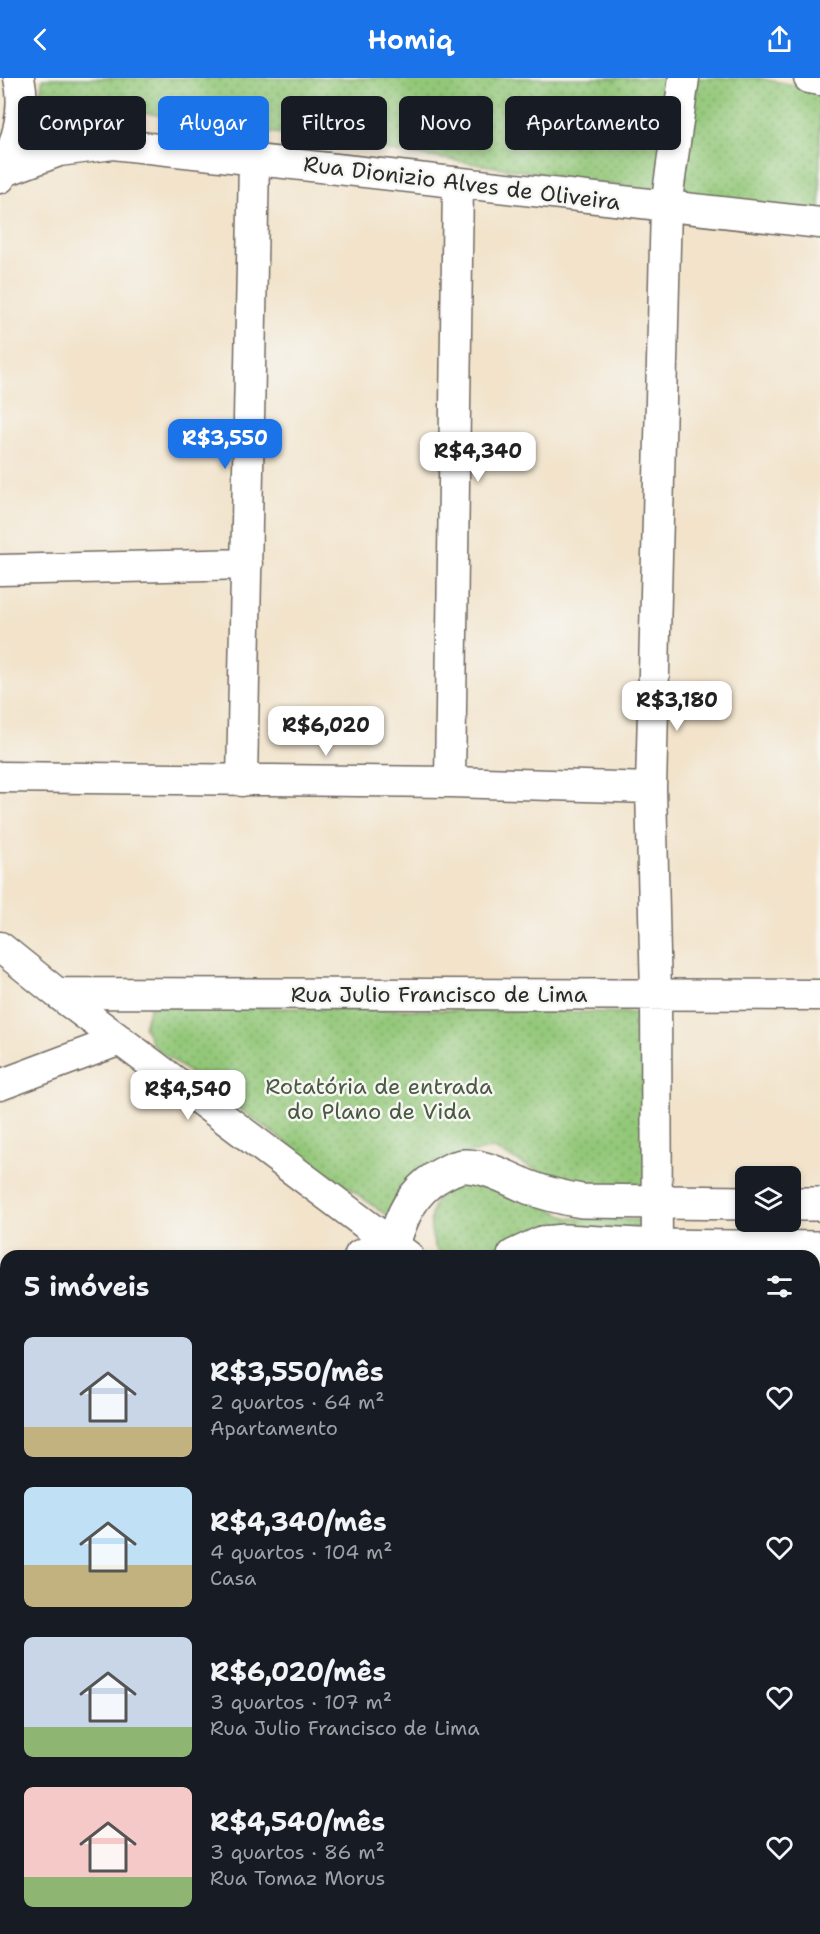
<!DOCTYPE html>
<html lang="pt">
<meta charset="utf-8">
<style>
:root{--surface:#171b24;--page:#242831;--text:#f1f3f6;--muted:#9ea1a6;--accent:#1a73e8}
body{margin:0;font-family:"Shantell Sans",sans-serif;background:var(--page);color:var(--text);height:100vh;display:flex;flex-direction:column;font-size:22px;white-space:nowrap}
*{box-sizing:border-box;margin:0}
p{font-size:20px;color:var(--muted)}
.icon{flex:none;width:33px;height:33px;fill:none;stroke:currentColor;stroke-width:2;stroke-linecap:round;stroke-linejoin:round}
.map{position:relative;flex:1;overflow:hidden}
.panel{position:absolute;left:0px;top:1172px;width:820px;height:686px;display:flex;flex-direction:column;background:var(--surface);border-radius:18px 18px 0 0;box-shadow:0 3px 9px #0003}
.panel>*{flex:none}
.guide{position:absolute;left:18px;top:18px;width:784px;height:54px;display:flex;gap:12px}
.tools{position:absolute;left:735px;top:1088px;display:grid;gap:12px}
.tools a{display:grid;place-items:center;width:66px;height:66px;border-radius:9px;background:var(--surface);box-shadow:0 3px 9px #0003;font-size:30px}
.price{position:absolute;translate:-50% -51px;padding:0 14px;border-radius:12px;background:#fff;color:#222;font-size:20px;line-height:39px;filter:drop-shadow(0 2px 3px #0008)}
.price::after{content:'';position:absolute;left:50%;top:36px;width:18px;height:14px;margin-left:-9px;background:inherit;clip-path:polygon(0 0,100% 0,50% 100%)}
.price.selected{background:var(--accent);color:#fff}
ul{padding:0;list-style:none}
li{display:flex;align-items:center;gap:18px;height:150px;padding:0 24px}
li span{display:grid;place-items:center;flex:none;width:168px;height:120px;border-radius:9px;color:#555}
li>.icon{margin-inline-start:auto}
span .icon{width:72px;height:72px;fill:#fffc;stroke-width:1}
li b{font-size:26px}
h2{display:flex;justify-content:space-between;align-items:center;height:72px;padding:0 24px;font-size:26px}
.pill{padding:0 21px;border-radius:9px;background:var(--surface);box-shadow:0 3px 9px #0003;font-size:21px;line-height:54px}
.pill.selected{background:var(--accent);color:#fff}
header{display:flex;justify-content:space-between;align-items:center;height:78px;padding:0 24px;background:var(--accent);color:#fff;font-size:27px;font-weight:600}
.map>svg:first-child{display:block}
</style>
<header><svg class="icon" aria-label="back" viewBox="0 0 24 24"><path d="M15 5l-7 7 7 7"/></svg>Homiq<svg class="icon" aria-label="share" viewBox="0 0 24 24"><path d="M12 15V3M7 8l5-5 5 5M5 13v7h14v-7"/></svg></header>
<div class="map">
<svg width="820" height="1856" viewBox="0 0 820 1856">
<defs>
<pattern id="park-dots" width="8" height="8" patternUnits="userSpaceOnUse" patternTransform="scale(1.5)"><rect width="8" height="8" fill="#93c778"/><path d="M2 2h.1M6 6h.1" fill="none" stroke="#78a263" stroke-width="1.8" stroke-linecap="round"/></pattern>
</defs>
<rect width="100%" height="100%" fill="#f6f6f2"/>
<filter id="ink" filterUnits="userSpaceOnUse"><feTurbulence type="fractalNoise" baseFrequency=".0167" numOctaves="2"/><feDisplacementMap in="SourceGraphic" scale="12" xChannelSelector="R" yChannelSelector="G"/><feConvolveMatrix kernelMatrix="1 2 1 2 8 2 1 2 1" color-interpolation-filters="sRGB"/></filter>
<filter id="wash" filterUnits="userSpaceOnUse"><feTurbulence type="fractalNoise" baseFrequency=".008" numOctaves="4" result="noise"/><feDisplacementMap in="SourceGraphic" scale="24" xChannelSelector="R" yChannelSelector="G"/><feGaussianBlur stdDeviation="1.35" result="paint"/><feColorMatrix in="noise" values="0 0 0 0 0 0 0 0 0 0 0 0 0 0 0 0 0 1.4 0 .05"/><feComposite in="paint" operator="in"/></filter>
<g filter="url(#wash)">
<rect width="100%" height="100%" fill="#f2e3ca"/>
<path fill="url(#park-dots)" stroke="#5f7952" stroke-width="1.5" d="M43,0H673L659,114L39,19Z
M694,0H758L820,12V133L678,117Z
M150,928L652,935L649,1113L571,1110L492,1070L446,1081L389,1139L154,969L144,949Z
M478,1101L523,1117L569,1140L642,1142V1150L550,1152L503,1177H439C428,1156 424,1123 451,1110C459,1106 469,1104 478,1101Z
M814,1393H820V1470L815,1466Z"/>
</g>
<g filter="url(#ink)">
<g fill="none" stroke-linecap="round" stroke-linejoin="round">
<defs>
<path id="minor" d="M809,0L820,2
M0,95L59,73L113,66L820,145
M0,100C15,70 27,33 19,0
M0,492L247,486
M0,699L450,704L651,710
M242,703L254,82
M450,704L458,105
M0,869L57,915L408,1178
M57,915L820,917
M0,1007L120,962
M657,1178L656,917L651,710L666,129L684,0
M814,1379H820
M814,1485L820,1490
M0,1613L6,1611
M814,1636L820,1634
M207,1856L221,1851"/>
<path id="tertiary" d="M790,1126H820
M361,1178L393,1166C402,1138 411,1115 437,1099C446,1094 457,1087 467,1088C489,1089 509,1101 528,1109C546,1116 563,1120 582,1123L746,1125
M514,1178L542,1165L564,1163L657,1168L820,1170
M0,1306L6,1304"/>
</defs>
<use href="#minor" stroke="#716b63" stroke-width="33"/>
<use href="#tertiary" stroke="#716b63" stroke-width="36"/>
<use href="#minor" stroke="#fff" stroke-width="30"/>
<use href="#tertiary" stroke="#fff" stroke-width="33"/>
</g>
</g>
<g text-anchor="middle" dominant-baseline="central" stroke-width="5" stroke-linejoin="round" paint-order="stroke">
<g font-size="22" fill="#2b2b2b" stroke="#f6f6f2">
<text transform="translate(462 105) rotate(7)">Rua Dionizio Alves de Oliveira</text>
<text x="439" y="916">Rua Julio Francisco de Lima</text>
</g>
<g font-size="22" fill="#4a5a42" stroke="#f6f6f2">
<text x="379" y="1008">Rotatória de entrada<tspan x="379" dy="25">do Plano de Vida</tspan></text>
</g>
</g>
</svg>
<div class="tools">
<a><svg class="icon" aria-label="layers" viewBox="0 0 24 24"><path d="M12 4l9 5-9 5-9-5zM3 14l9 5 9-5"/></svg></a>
</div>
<b class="price selected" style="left:225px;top:392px">R$3,550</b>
<b class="price" style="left:478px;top:405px">R$4,340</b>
<b class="price" style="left:677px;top:654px">R$3,180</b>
<b class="price" style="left:326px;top:679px">R$6,020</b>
<b class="price" style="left:188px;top:1043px">R$4,540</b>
<div class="guide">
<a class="pill">Comprar</a>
<a class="pill selected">Alugar</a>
<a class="pill">Filtros</a>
<a class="pill">Novo</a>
<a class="pill">Apartamento</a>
</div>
<section class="panel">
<h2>5 imóveis<svg class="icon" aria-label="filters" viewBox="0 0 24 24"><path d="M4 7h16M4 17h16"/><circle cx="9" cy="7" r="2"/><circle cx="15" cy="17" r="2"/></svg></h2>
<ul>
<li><span style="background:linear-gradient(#c9d6e8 75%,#c2b280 0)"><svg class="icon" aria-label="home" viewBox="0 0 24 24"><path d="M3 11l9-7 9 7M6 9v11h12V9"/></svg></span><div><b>R$3,550/mês</b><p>2 quartos · 64 m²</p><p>Apartamento</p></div><svg class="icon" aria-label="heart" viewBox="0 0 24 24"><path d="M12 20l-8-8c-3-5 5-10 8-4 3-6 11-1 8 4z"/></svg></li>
<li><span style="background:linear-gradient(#bfe0f5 65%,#c2b280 0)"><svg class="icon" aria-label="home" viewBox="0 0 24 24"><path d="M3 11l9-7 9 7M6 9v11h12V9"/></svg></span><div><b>R$4,340/mês</b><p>4 quartos · 104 m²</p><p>Casa</p></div><svg class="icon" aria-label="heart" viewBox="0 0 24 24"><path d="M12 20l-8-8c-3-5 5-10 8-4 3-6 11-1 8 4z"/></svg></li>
<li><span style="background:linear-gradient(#c9d6e8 75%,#8fb573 0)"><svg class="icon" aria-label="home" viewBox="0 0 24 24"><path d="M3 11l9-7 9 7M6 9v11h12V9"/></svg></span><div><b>R$6,020/mês</b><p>3 quartos · 107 m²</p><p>Rua Julio Francisco de Lima</p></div><svg class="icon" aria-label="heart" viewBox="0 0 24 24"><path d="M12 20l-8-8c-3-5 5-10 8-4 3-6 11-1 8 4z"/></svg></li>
<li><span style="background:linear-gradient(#f6c9c9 75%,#8fb573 0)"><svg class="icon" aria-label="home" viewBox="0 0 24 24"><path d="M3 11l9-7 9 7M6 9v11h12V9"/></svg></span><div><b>R$4,540/mês</b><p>3 quartos · 86 m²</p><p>Rua Tomaz Morus</p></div><svg class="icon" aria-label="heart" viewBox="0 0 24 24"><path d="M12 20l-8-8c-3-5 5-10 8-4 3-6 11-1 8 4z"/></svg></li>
</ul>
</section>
</div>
